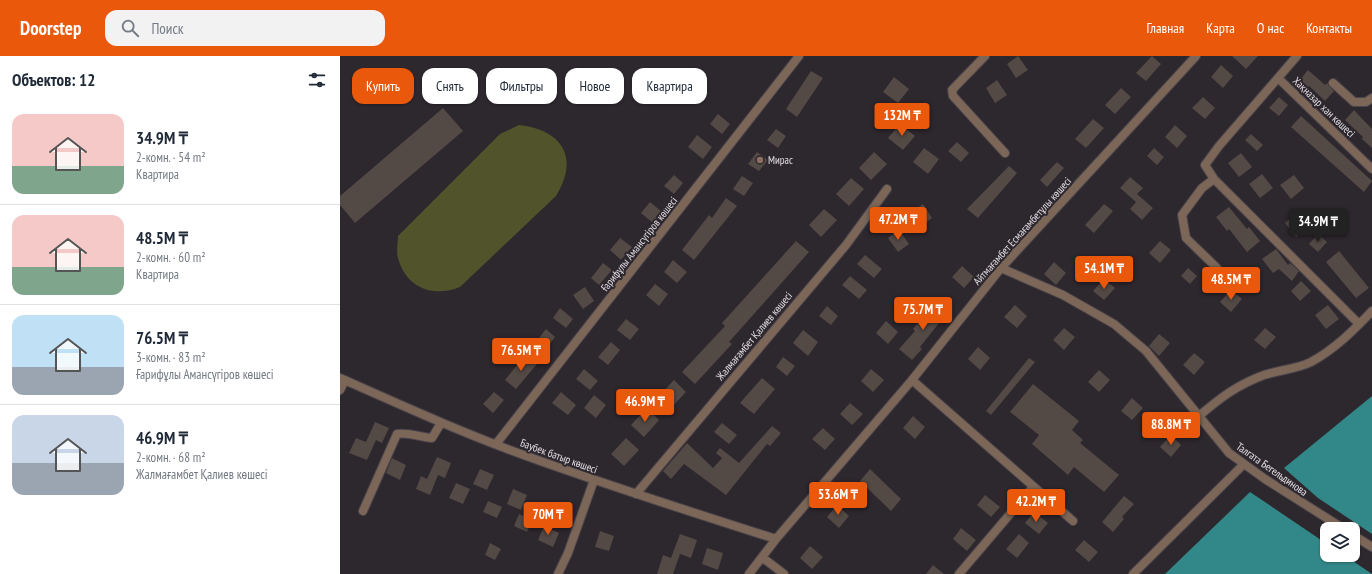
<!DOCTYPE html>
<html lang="ru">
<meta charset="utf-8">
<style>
:root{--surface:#fff;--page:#f2f2f3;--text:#1f2937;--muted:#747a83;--line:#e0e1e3;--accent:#ea580c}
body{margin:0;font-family:"PT Sans Narrow",sans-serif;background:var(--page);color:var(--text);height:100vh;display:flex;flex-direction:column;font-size:15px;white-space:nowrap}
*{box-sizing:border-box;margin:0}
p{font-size:13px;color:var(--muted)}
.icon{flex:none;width:22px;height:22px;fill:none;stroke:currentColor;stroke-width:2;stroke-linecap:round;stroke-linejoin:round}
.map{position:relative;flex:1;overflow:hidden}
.details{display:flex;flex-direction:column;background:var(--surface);width:340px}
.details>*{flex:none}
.guide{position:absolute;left:12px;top:12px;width:380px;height:36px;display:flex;gap:8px}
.controls{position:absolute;left:980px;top:466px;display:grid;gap:8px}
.controls a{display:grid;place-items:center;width:40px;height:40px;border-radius:8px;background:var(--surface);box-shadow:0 1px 3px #0004;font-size:20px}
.price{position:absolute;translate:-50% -34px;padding:0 9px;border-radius:4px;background:var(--accent);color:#fff;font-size:13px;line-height:26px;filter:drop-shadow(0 1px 2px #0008)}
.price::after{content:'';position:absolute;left:50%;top:24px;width:12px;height:9px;margin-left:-6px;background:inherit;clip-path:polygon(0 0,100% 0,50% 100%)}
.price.current{background:#222;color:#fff}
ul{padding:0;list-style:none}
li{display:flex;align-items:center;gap:12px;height:100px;padding:0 12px}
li+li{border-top:1px solid var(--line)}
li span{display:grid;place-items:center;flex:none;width:112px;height:80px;border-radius:12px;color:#555}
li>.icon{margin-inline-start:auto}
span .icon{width:48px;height:48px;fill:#fffc;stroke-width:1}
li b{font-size:17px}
h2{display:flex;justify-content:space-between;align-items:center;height:48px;padding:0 12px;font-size:17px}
.chip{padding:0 14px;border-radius:12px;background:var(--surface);box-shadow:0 1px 3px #0004;font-size:14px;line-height:36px}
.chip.current{background:var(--accent);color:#fff}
header{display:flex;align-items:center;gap:24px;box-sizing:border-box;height:56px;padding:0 20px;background:var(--accent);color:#fff}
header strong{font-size:19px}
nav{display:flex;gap:22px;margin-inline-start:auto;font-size:14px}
.search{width:280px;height:36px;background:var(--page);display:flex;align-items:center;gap:10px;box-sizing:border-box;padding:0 14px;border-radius:12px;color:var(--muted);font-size:15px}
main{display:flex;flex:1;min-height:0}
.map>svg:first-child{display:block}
</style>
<header>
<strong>Doorstep</strong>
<div class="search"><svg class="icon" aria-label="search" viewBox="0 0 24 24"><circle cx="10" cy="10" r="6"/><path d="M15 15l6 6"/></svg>Поиск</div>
<nav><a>Главная</a><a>Карта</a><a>О нас</a><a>Контакты</a></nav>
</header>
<main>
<section class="details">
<h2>Объектов: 12<svg class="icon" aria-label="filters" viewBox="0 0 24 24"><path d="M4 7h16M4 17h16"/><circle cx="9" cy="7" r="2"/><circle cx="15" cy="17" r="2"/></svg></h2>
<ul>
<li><span style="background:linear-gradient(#f6c9c9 65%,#7fa58c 0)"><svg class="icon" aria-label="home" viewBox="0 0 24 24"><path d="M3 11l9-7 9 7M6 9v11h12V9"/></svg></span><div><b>34.9M ₸</b><p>2-комн. · 54 m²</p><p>Квартира</p></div></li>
<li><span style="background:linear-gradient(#f6c9c9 65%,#7fa58c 0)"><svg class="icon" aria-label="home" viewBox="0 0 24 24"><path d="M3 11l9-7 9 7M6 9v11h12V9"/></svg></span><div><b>48.5M ₸</b><p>2-комн. · 60 m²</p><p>Квартира</p></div></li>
<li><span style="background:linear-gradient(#bfe0f5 65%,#9aa5b1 0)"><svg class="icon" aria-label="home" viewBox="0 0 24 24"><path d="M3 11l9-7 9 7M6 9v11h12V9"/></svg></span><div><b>76.5M ₸</b><p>3-комн. · 83 m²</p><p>Ғарифұлы Амансүгіров көшесі</p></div></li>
<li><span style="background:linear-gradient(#c9d6e8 60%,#9aa5b1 0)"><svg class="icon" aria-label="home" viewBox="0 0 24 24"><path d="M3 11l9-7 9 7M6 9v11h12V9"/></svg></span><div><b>46.9M ₸</b><p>2-комн. · 68 m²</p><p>Жалмағамбет Қалиев көшесі</p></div></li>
</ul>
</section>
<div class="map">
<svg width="1032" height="518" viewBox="0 0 1032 518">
<rect width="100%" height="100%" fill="#2d272e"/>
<path fill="#51532b" d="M179,69C222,74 240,101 216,140L120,231C93,242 66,232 58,202C56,195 58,187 58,180L160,78Z"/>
<path fill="#328788" d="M1032,340V478L978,442L944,412Z
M910,436L987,488V499H1004L1032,518H825Z"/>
<path fill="#534945" d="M678,0L688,14L676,22L667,8Z
M812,0L821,8L806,25L796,17Z
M892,0H918L906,13Z
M881,9L893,20L883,32L871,21Z
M968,14L985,29L987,27L994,35L985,45L969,30L968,33L959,25Z
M471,15L483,22L457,61L446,53Z
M554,21L569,33L558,47L543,36Z
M657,24L667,39L655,47L646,32Z
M781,32L791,41L775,58L765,49Z
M863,41L875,52L865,63L852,52Z
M939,41L948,49L939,60L929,52Z
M103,52L123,75L15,167L0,149V140Z
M1014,54L1032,73V92L1022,83L1023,81L1005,64Z
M378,58L390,68L382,78L370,68Z
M961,60L1032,125L1024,136L951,71Z
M753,63L764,72L746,92L735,83Z
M560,68L575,80L563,94L548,82Z
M835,69L847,80L837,92L825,81Z
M436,73L446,80L438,92L427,84Z
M911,78L923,89L917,95L905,84Z
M357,79L372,91L363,103L348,91Z
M617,86L629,97L621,106L608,95Z
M584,92L599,103L588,118L573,106Z
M814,92L824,101L817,109L807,100Z
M417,96L428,104L419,115L408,108Z
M534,96L547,108L531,124L519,112Z
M901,97L912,111L899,121L888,107Z
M717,106L724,112L707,131L700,124Z
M669,110L677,117L638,162L627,153Z
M922,118L933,132L920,142L909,128Z
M334,119L343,127L334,138L324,130Z
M954,119L964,132L951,143L940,129Z
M402,120L413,127L404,140L393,133Z
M790,121L803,132L797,138L813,152L802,164L790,153L796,146L780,132Z
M511,122L524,133L509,150L496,138Z
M386,142L397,150L354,204L342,194L369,159L372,162Z
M310,146L322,156L313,167L301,157Z
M583,148L592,162L581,170L571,156Z
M764,148L773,155L754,177L745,169Z
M889,151L907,173L909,171L920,185L907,196L889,173L887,175L876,161Z
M484,153L497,164L481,181L469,169Z
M958,156L969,170L956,181L945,167Z
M559,174L569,188L558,196L548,182Z
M978,178L987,186L978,196L969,188Z
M280,182L292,191L281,204L270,194Z
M456,185L469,196L389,286L392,288L355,328L342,316L385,270L382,267Z
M820,185L831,194L820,207L809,197Z
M936,193L948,209L950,207L959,215L952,225L939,213L933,217L922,203Z
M999,195L1029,232L1016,242L986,206Z
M525,199L542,213L534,222L517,208Z
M333,204L347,216L337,227L324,216Z
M714,206L726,217L716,229L704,218Z
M263,207L272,214L259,229L251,222Z
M622,210L634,221L624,232L612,221Z
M848,212L857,220L850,228L841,220Z
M510,220L527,234L519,243L502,229Z
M764,223L775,232L764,244L753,235Z
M961,225L971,235L960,245L951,235Z
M315,228L328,238L319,250L306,239Z
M245,231L254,245L243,253L233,239Z
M891,234L902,243L891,256L880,246Z
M595,246L607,257L580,291L582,293L572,304L559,293L575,275L573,273Z
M675,249L687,260L677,272L664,261Z
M988,249L999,263L986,273L975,259Z
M487,250L498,260L491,269L479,260Z
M220,252L233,263L226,272L213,262Z
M286,263L299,273L290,284L277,274Z
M546,265L558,276L548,288L536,277Z
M724,272L735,281L724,294L713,284Z
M925,272L936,281L925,293L914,284Z
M206,273L215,281L204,295L195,287Z
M463,274L478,286L468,300L453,287Z
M819,278L830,287L819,300L809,290Z
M271,286L280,294L268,309L258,301Z
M638,291L650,302L640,314L628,303Z
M854,297L865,306L854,319L843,309Z
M186,298L197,308L176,333L165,324Z
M443,301L455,310L447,320L436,311Z
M689,302L695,306L651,359L646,355Z
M244,313L258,325L250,334L236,323Z
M531,313L544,324L533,336L521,325Z
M759,314L770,324L759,336L748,326Z
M422,322L435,333L414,358L400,347Z
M334,324L346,336L331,352L318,341Z
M693,328L739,365L732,374L743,384L740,387L779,419L764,436L734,411L728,419L692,388L699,379L670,356Z
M154,336L164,344L153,357L143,348Z
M221,336L236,349L228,359L212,347Z
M254,339L266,349L256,362L244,352Z
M792,342L803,352L792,364L781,355Z
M510,347L523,358L512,369L500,358Z
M307,352L319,364L304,381L291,369Z
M573,360L585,371L575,383L563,372Z
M35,366L49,372L42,387L36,384L27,404L9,397L16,382L26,386Z
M382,367L397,379L389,388L374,376Z
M432,370L441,377L430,390L427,388L386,439L344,408L331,423L323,415L347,387L373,412L382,402L376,397L380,392L399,407Z
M483,372L495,383L485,394L472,383Z
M831,379L841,389L831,401L820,391Z
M286,382L299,394L284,410L271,398Z
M97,401L111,407L105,422L98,419L90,439L76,433L81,420L87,423Z
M52,402L66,409L60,424L46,417Z
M140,413L154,419L147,434L133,428Z
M530,413L561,443L551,455L520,425Z
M116,427L130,433L123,448L109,442Z
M173,433L187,439L181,454L167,448Z
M645,439L660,451L651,461L637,449Z
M784,440L794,448L782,461L784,463L773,476L762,466Z
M148,445L162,451L157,462L143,456Z
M497,449L509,460L499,472L487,461Z
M694,456L708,467L699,478L685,467Z
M179,458L192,464L187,476L174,470Z
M204,470L219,477L213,491L198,484Z
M621,472L636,484L627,495L613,483Z
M260,475L274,480L269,495L255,491Z
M340,478L357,484L351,502L340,498L333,518H317L323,499L331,502Z
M679,478L689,487L677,502L666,493Z
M744,484L758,496L749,506L735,494Z
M150,487L161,493L155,504L145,499Z
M470,490L483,501L472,513L460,502Z
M367,492L383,497L378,514L362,508Z
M593,509L604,518H586Z"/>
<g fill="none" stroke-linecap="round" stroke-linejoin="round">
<defs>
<path id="minor" d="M645,0L612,34L613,40L665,97
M957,0L879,90L865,109L874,123L1019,268
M938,22L1032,113
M993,27L1014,46H1026L1032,42
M874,123L862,132L842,159L846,182L877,212
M661,212L723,239L774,268L806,295L889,397L925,423L1004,473
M0,322C63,350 127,379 192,402C273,431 354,457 436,483
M572,324L733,465
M0,334L5,324
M859,360C880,342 897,329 924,319C939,314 957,313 971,306C995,293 1014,274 1032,255
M156,388L459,0
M296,438L506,189L547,133
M23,455L57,378C68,376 80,381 92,382L101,367
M1013,479L1032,491
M423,502L444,518
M218,518L228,497L254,424
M409,518L436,483L572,324L661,212L856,0
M619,518L693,431
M793,518L904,408"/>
</defs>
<use href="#minor" stroke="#4a444b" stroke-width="10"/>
<use href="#minor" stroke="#7c6657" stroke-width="8"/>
</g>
<circle fill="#8d6e63" stroke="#2d272e" stroke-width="1.5" cx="420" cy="104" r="4"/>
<g text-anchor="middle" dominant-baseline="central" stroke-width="4" stroke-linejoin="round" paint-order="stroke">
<g font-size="11" fill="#e0dce1" stroke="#2d272e">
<text transform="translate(984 51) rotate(44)">Хақназар хан көшесі</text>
<text transform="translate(682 175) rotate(-48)">Айтмағамбет Есмағамбетұлы көшесі</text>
<text transform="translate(299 188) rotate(-52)">Ғарифұлы Амансүгіров көшесі</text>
<text transform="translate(414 280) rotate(-50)">Жалмағамбет Қалиев көшесі</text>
<text transform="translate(219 400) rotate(20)">Баубек батыр көшесі</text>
<text transform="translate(932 413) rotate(35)">Талгата Бегельдинова</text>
</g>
<g font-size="11" fill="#e0dce1" stroke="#2d272e" text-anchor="start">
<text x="428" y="104">Мирас</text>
</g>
</g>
</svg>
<div class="controls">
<a><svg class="icon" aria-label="layers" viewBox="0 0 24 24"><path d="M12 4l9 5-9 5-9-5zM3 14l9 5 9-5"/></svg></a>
</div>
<b class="price" style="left:562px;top:81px">132M ₸</b>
<b class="price" style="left:558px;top:185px">47.2M ₸</b>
<b class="price current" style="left:978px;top:187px">34.9M ₸</b>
<b class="price" style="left:764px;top:234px">54.1M ₸</b>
<b class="price" style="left:891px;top:245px">48.5M ₸</b>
<b class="price" style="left:583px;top:275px">75.7M ₸</b>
<b class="price" style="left:181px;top:316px">76.5M ₸</b>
<b class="price" style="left:305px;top:367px">46.9M ₸</b>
<b class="price" style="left:831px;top:390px">88.8M ₸</b>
<b class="price" style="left:498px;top:460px">53.6M ₸</b>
<b class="price" style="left:696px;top:467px">42.2M ₸</b>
<b class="price" style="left:208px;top:480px">70M ₸</b>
<div class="guide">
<a class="chip current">Купить</a>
<a class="chip">Снять</a>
<a class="chip">Фильтры</a>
<a class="chip">Новое</a>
<a class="chip">Квартира</a>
</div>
</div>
</main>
